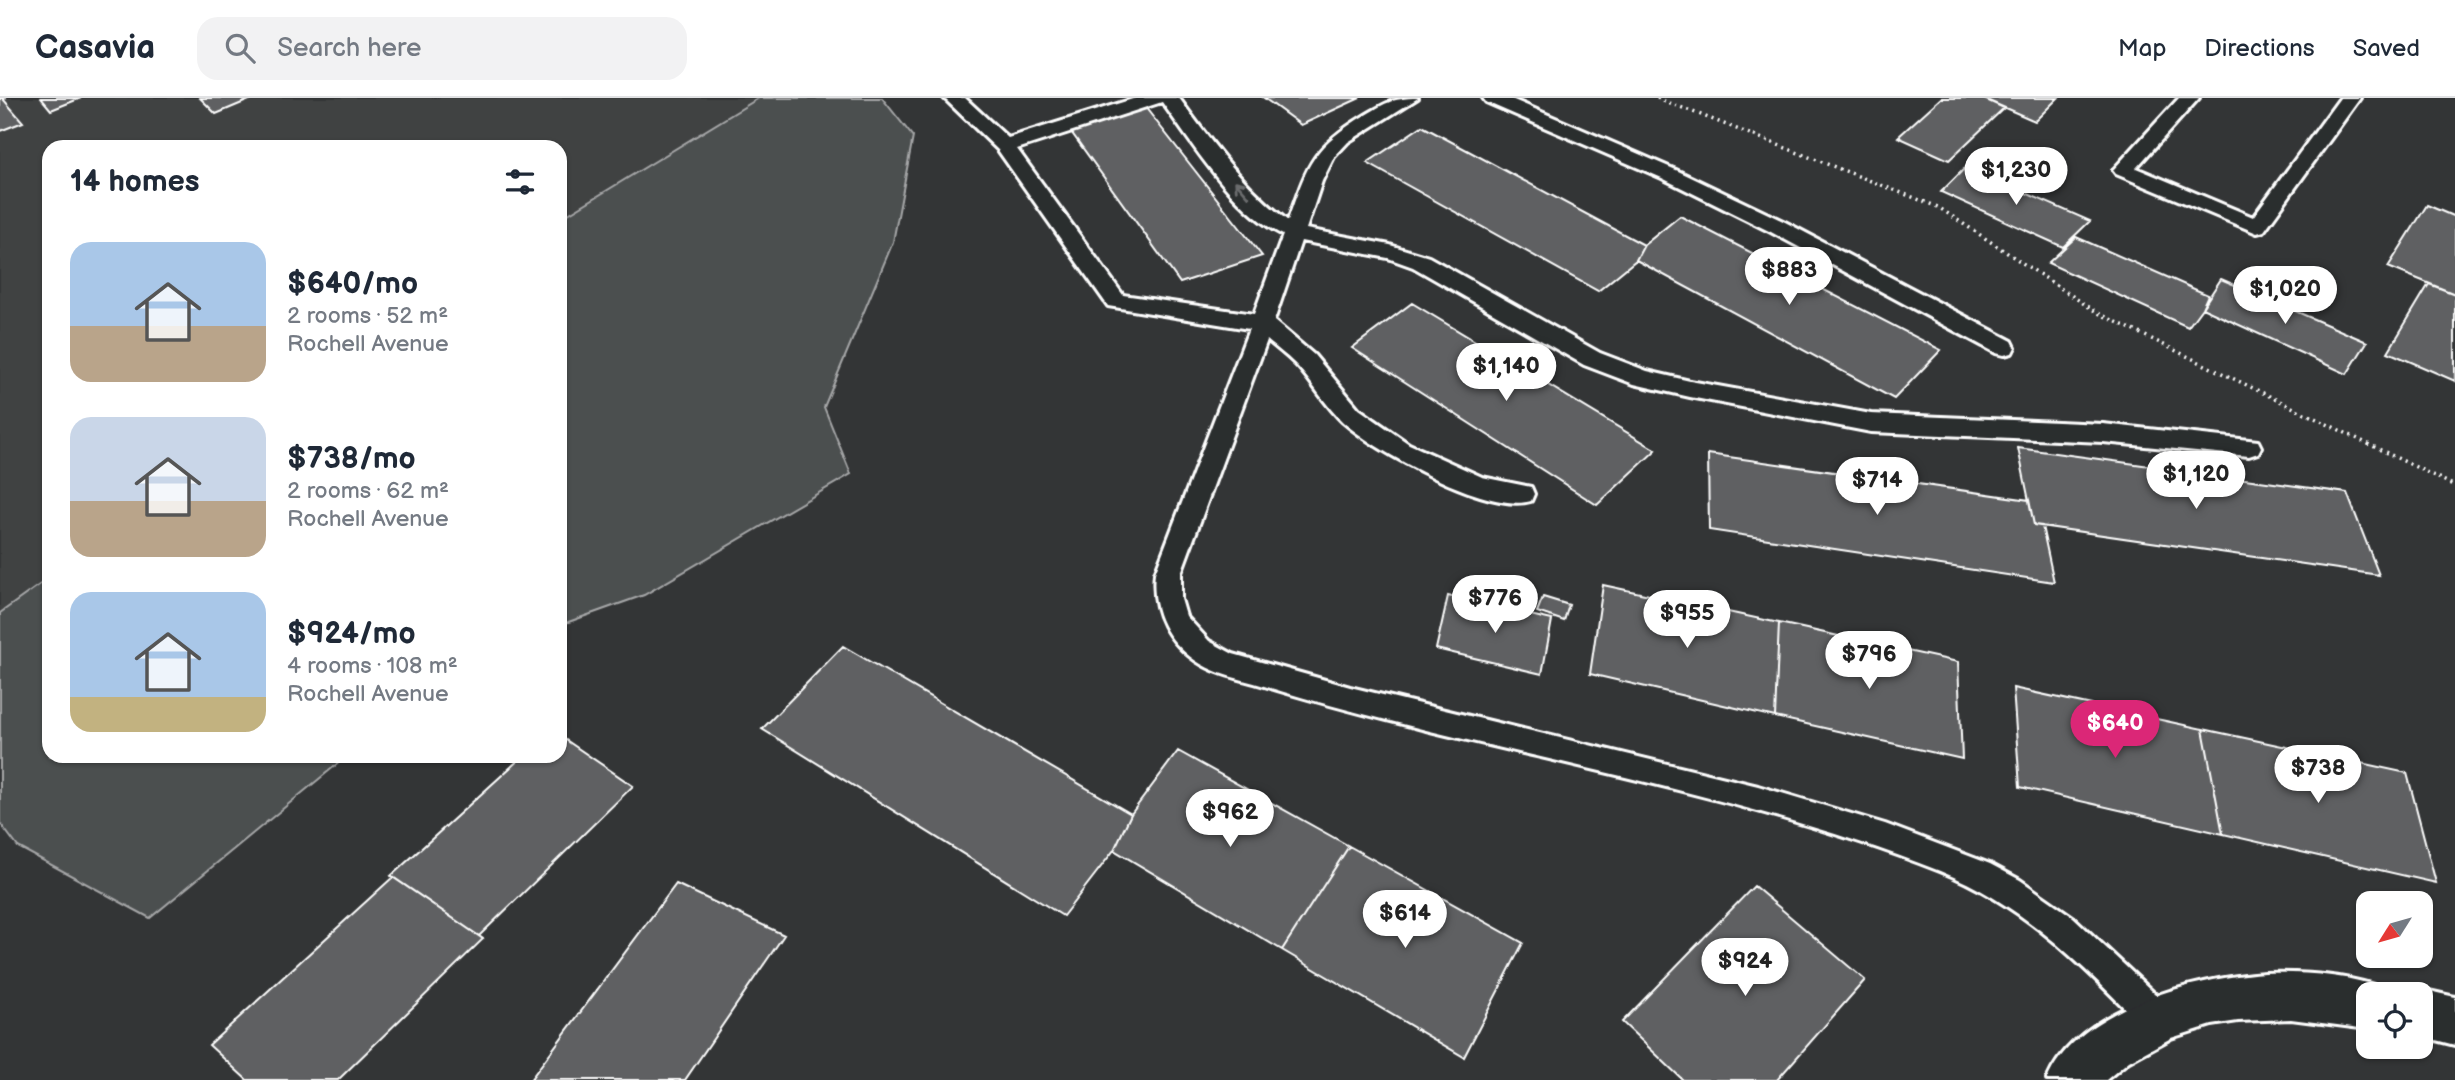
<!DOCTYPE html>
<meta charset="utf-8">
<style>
:root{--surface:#fff;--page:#f2f2f3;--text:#1f2937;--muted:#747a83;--line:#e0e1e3;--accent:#db2777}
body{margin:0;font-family:"Balsamiq Sans",sans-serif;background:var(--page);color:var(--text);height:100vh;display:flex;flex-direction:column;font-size:26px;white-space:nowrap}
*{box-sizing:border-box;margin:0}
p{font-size:23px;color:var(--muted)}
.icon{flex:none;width:38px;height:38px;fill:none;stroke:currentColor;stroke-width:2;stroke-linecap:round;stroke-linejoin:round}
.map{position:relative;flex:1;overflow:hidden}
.drawer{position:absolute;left:42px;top:42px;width:525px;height:623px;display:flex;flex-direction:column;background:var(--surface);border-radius:21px;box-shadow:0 2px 5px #0004}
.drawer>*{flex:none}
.needle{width:46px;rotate:233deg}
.tools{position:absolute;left:2356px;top:793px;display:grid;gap:14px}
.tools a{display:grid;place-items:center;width:77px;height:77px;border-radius:14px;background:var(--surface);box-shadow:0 2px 5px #0004;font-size:35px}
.price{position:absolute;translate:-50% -60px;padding:0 16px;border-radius:24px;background:#fff;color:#222;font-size:23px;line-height:46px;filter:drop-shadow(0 2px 4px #0008)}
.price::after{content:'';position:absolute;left:50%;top:42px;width:21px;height:16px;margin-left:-10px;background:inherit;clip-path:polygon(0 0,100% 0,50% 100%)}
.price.on{background:var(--accent);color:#fff}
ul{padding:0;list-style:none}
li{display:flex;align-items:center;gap:21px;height:175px;padding:0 28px}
li span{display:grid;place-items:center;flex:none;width:196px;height:140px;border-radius:21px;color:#555}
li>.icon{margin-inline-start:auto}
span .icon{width:84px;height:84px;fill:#fffc;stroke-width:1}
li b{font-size:30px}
h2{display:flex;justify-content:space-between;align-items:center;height:84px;padding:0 28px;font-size:30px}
header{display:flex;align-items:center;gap:42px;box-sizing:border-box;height:98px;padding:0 35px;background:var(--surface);border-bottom:2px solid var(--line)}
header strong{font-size:33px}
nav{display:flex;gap:38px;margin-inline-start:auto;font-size:24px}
.search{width:490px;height:63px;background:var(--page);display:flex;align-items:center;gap:18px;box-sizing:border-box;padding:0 24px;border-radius:21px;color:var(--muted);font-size:26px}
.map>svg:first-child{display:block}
</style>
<header>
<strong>Casavia</strong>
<div class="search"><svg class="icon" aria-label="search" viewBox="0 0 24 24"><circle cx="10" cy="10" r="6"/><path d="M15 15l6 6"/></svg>Search here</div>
<nav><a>Map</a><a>Directions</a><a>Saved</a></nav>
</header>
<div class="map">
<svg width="2455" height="982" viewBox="0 0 2455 982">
<rect width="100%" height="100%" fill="#333536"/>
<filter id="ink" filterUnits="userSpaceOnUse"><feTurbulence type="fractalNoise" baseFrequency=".0143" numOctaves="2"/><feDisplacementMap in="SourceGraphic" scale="14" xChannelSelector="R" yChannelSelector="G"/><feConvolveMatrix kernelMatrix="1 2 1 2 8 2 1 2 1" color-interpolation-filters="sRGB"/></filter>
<g filter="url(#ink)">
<path fill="#404243" d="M0,0H759L560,121V49H49V480L0,515Z"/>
<path fill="#4c4f50" stroke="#a6a7a8" stroke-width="2" d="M759,0H882L913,39L893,144L824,309L851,376L644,497L560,527V121Z
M49,480V658H347L150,820L18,749L0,725V515Z"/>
<path fill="#5f6162" stroke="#fff" stroke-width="2" d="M0,0H6L3,1L23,24L0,33Z
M0,0H6L3,1L23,24L0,33Z
M41,0H81L51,12Z
M41,0H81L51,12Z
M200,0H254L216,16Z
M200,0H254L216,16Z
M1264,0H1360L1301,27Z
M1941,0H1982L2004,10L1949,62L1898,39Z
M1982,0H2058L2035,23Z
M1145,9L1262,158L1180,185L1069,31Z
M1422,28L1644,147L1636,162L1598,193L1367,65Z
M1966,69L2090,123L2063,149L1941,94Z
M2427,107L2455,119V196L2388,169Z
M1680,118L1941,252L1894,301L1636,162L1644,147Z
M2076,139L2208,197L2202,210L2188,229L2048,165Z
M2221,181L2367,244L2347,276L2202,210Z
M2429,186L2455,196V283L2388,254Z
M1412,205L1656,352L1597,407L1352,250Z
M2018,350L2347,395L2379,477L2034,427Z
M1708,356L2029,402L2034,427L2042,428L2054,484L1709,432Z
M1603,487L1779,525L1775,619L1590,576Z
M1448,498L1552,522L1542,576L1436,551Z
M1543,499L1569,507L1564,523L1537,514Z
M1779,525L1958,564L1962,661L1775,619Z
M843,548L1131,716L1114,752L1063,818L762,631Z
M2013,590L2203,631L2223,736L2020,689Z
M2203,631L2407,675L2436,785L2223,736Z
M560,638L633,688L479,838L391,778L523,658H560Z
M1178,653L1349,748L1282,852L1114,752L1131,716Z
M1349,748L1523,845L1464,959L1282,852Z
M393,779L483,841L338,982H247L209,947Z
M676,786L784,837L685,982H530Z
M1754,788L1865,882L1777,982H1683L1622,924Z"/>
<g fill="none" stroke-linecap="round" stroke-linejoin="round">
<defs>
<path id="lane" d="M944,0H965L1008,40L1136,0H1179C1211,44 1244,89 1288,123C1307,69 1311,50 1362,19C1385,6 1390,0 1418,0L1348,44L1334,59L1322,83L1306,131L1390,147L1429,159L1600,255L1647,273L1690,283L1871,316L2103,326L2258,343L2261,349L2258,355L2249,358L2103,344L1871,334L1690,299L1634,286L1584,267L1413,169L1388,160L1301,143L1274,223L1314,257L1359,311L1409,346L1482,379L1531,389L1534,396L1531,403C1488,416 1376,353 1343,324C1326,308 1314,287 1299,270C1290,260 1278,251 1267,242L1181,475V501L1186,518L1209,543L1233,556L1350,589L1758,688L1885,726L1990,766L2020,782L2073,819L2170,910L2174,921L2170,932L2158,937L2146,932C2085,869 2023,806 1940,773C1775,708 1598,674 1426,632C1371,618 1315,604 1261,587C1241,581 1219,577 1201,566C1168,546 1151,514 1155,475L1249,231L1108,208L998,52ZM1162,4C1193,47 1234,113 1283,137L1254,216L1123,197L1017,51Z
M1483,0H1509L1676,72L1785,124L2012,243L2015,249L2012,255L2004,257L1996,255L1771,134L1662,80L1486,4Z
M2179,0H2199L2136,70L2253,119L2340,0H2360L2264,133L2257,135L2116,76L2113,72Z"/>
<path id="secondary" d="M2265,875C2304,874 2349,877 2385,891L2387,896H2368V931L2291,921L2238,923L2212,927L2171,940L2129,963L2106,982H2047C2077,910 2195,880 2265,875Z
M2420,891L2455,899V947L2420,938V896H2407Z"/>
</defs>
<use href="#lane" stroke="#fff" stroke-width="6"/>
<use href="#secondary" stroke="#fff" stroke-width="6"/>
<path stroke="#fff" stroke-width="3.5" stroke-dasharray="2 4.5" stroke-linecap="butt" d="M1657,0L1938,109L2098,215L2455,388"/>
<use href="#lane" fill="#2a2d2e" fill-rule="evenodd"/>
<use href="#secondary" fill="#2a2d2e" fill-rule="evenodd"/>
</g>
<defs><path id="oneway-shaft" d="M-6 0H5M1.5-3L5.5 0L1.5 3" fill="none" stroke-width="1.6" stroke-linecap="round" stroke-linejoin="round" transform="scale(1.75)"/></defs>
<use stroke="#6a6c6d" href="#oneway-shaft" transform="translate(1242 91) rotate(-131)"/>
</g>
</svg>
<div class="tools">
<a><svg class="needle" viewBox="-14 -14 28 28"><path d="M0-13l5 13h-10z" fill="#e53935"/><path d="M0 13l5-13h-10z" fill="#747a83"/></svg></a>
<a><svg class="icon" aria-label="locate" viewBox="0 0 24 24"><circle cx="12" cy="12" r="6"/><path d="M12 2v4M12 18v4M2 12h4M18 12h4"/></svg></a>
</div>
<b class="price" style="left:2016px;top:109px">$1,230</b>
<b class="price" style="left:1789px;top:209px">$883</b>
<b class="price" style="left:2285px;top:228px">$1,020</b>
<b class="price" style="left:1506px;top:305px">$1,140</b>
<b class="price" style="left:2196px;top:413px">$1,120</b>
<b class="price" style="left:1877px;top:419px">$714</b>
<b class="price" style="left:1495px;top:537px">$776</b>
<b class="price" style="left:1687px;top:552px">$955</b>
<b class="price" style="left:1869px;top:593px">$796</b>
<b class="price on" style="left:2115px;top:662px">$640</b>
<b class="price" style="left:2318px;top:707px">$738</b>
<b class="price" style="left:1230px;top:751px">$962</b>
<b class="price" style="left:1405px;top:852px">$614</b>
<b class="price" style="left:1745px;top:900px">$924</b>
<section class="drawer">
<h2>14 homes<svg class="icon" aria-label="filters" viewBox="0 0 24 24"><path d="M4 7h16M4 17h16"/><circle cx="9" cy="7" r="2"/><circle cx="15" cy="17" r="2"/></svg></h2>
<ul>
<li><span style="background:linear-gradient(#a9c7e8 60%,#b9a48a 0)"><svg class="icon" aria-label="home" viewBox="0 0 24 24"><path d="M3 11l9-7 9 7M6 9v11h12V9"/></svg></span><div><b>$640/mo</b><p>2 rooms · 52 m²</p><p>Rochell Avenue</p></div></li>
<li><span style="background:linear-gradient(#c9d6e8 60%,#b9a48a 0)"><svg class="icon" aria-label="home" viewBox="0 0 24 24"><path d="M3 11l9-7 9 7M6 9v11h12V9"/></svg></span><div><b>$738/mo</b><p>2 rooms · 62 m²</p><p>Rochell Avenue</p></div></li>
<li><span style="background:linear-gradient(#a9c7e8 75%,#c2b280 0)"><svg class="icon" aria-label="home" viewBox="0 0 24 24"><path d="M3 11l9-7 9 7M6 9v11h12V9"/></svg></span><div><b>$924/mo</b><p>4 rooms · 108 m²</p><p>Rochell Avenue</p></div></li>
</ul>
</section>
</div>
